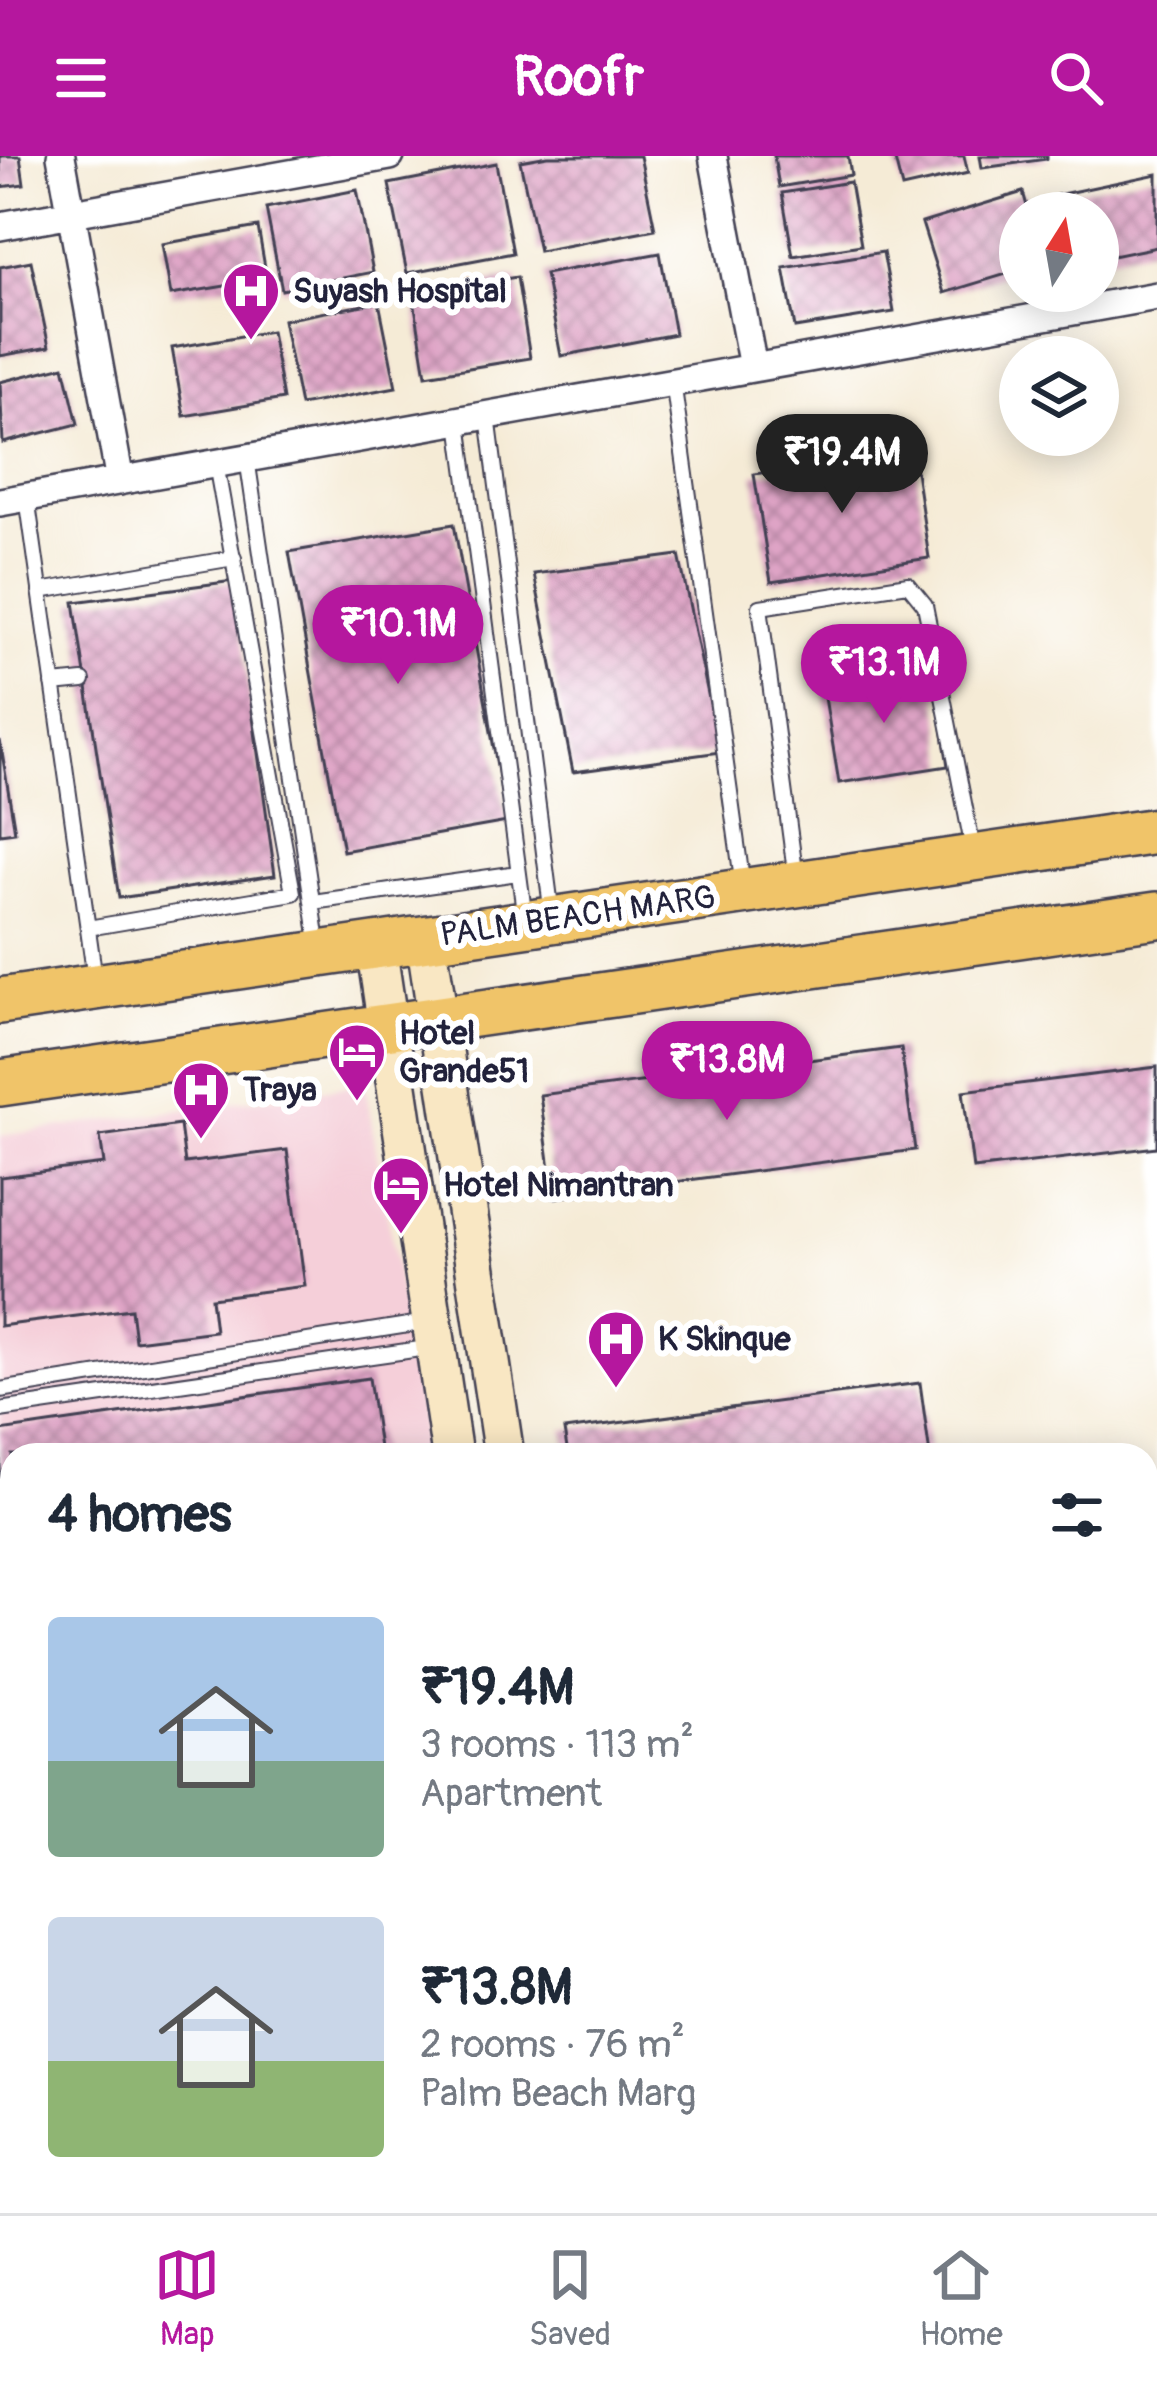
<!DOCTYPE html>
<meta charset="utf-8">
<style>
:root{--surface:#fff;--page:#f2f2f3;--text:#1f2937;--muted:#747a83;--line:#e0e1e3;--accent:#b5179e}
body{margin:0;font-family:Pangolin,sans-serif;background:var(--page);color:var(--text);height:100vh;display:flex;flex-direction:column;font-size:45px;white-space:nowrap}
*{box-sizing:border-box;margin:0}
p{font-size:39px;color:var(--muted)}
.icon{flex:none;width:66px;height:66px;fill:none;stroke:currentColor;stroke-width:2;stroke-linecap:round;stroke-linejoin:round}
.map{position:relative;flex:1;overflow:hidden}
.details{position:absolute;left:0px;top:1287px;width:1158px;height:771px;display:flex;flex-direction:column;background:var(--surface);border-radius:36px 36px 0 0;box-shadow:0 6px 30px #0003}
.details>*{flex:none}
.needle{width:78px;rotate:11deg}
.controls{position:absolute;left:999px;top:36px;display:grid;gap:24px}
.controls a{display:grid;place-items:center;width:120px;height:120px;border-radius:50%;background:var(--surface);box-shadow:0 6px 30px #0003;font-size:60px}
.price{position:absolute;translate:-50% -102px;padding:0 27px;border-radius:42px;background:var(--accent);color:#fff;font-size:39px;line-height:78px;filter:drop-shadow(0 3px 6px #0008)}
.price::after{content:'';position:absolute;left:50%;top:72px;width:36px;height:27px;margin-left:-18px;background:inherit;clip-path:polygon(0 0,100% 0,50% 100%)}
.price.selected{background:#222;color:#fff}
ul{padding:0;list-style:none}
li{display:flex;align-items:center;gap:36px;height:300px;padding:0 48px}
li span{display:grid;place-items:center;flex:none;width:336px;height:240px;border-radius:12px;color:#555}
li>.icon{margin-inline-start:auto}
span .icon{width:144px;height:144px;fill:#fffc;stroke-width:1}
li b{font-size:51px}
h2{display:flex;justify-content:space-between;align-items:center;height:144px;padding:0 48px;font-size:51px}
header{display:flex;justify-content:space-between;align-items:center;height:156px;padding:0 48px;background:var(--accent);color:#fff;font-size:54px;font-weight:700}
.dock{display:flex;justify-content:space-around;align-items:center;height:168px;border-top:3px solid var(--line);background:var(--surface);font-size:33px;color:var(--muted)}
.dock a{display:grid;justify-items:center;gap:6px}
.dock .selected{color:var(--accent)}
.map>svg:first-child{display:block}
</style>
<header><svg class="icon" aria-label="menu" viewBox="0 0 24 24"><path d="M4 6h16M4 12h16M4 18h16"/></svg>Roofr<svg class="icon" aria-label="search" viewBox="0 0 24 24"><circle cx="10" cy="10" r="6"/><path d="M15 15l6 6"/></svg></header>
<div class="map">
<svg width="1157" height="2057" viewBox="0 0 1157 2057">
<defs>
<pattern id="green-dots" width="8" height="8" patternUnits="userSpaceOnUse" patternTransform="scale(3)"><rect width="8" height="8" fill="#86c47b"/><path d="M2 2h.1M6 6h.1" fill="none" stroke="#73a86b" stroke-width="1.8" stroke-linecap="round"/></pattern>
<pattern id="building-cross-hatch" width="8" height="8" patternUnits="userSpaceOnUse" patternTransform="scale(3)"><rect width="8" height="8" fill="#dfa4c6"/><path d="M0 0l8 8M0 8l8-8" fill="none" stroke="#b485a2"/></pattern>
</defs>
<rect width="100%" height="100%" fill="#fff"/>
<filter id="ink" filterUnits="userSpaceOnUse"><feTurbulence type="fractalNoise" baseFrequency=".00833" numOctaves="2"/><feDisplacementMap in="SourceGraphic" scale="24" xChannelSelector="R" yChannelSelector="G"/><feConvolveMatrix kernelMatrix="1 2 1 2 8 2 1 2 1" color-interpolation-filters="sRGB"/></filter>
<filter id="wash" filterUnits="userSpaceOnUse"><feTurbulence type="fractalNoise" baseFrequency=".004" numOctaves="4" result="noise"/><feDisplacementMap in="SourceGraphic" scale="48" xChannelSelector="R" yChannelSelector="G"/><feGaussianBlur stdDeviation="2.7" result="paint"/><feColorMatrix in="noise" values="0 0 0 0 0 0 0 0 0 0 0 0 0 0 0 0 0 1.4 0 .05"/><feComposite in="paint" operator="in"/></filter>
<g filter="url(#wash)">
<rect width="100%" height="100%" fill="#f5ebd6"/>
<path fill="#f5cfd9" d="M365,928L428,1299H12V1523L0,1524V980Z
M12,1536V1802L1,1804L0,1537Z"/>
<path fill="url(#green-dots)" stroke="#54735b" stroke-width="3" d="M1157,1623V2057H695L694,2046H1146V1625Z"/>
<g id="blocks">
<path fill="url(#building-cross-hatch)" d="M0,0H20L24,28L0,31Z
M548,0H640L655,73L539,95L520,5Z
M774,0H848L851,19L779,31Z
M894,0H964L968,17L902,32Z
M980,0H1047V3L982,12Z
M496,7L513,97L407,117L389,28Z
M1157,18V91L1098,103V57H1061L1057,39Z
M850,26L861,89L793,100L782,37Z
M357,34L373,116L282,134L266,52Z
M1023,36L1029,57H1020V114L944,137L922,67Z
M258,71L267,123L171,139L162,88Z
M883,96L894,156L795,172L784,112Z
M660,97L675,178L561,200L545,118Z
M31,105L49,191L0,200V111Z
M517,121L530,202L426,219L413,138Z
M379,146L396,231L300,249L283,164Z
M271,175L283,243L184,260L172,192Z
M64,210L78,268L3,287L0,226Z
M913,295L929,402L771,426L754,318Z
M454,368L507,666L343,695L289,396Z
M679,399L720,596L573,616L534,418Z
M234,425L275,719L119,742L74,446Z
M934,521L948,610L839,627L822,523Z
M0,584L15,676L0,678Z
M901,892L915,994L554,1042L540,939Z
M1157,911V991L973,1013L963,935Z
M180,969L185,1007L287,994L305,1130L211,1142L215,1175L135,1185L131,1153L0,1170V1021L104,1008L100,980Z
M369,1222L380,1299H12L9,1452L0,1388V1275Z
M920,1227L930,1299H568L564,1274Z
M1157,1443V1543L1146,1545V1445Z
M12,1843V2022L0,2024V1845Z"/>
</g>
</g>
<g filter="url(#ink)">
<use href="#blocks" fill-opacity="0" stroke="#424052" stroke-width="3"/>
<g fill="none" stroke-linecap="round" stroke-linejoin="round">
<defs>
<path id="lane" d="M673,225L743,731
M488,260L552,759
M459,266L525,763
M247,302L319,793
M27,341L95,823
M40,435L234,402
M53,528L83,525
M796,723L760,451L908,428L925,449L974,698
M313,746L518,717
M88,772L293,737L216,308
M0,1234L427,1166
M0,1254L434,1191
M1146,1387L1157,1385
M0,1489L4,1513L12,1512
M1146,1587L1157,1585
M12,1615V1629"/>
<path id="street" d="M61,0L120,325
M713,0L753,211
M0,70L390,0
M0,346L1157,140"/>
<path id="secondary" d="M426,783L504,1299
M376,790L452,1299
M564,2046L566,2057
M618,2046L620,2057"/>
<path id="primary" d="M0,845L1157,675
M0,927L1157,759"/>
</defs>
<use href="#lane" stroke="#424052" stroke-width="18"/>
<use href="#street" stroke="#424052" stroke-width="32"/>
<use href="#secondary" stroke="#424052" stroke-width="44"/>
<use href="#primary" stroke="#424052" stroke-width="50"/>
<use href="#lane" stroke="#fff" stroke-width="14"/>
<use href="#street" stroke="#fff" stroke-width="27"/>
<use href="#secondary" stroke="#f9e7c3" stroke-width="39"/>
<use href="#primary" stroke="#f0c469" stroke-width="45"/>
</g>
</g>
<defs>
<symbol id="hospital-pin" viewBox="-11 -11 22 30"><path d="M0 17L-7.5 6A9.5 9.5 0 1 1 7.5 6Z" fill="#b5179e" stroke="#fff"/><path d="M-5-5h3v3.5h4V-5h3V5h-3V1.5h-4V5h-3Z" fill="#fff"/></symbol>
<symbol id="hotel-pin" viewBox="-11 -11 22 30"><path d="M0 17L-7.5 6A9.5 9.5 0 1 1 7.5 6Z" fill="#b5179e" stroke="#fff"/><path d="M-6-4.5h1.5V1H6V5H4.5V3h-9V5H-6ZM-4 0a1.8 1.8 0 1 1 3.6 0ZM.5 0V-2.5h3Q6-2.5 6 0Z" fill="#fff"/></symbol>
</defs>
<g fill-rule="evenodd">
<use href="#hospital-pin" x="218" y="102" width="66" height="90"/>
<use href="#hotel-pin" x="324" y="863" width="66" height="90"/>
<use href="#hospital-pin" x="168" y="901" width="66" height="90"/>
<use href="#hotel-pin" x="368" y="996" width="66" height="90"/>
<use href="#hospital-pin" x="583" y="1150" width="66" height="90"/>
</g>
<g text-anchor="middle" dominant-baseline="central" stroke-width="12" stroke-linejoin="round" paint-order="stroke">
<g font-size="33" font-weight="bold" fill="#22223b" stroke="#fff" text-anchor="start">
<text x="293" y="135">Suyash Hospital</text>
<text x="399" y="877">Hotel<tspan x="399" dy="38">Grande51</tspan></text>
<text x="243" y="934">Traya</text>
<text x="443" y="1029">Hotel Nimantran</text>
<text x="658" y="1183">K Skinque</text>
</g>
<g font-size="33" fill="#22223b" stroke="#fff">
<text transform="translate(578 760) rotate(-8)">PALM BEACH MARG</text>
</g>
</g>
</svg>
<div class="controls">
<a><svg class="needle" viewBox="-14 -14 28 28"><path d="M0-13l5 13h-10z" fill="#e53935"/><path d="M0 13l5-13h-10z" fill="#747a83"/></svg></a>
<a><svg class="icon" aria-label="layers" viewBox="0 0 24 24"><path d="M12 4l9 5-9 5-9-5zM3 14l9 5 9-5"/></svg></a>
</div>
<b class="price selected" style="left:842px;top:360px">₹19.4M</b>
<b class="price" style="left:398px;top:531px">₹10.1M</b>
<b class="price" style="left:884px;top:570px">₹13.1M</b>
<b class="price" style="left:727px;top:967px">₹13.8M</b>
<section class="details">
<h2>4 homes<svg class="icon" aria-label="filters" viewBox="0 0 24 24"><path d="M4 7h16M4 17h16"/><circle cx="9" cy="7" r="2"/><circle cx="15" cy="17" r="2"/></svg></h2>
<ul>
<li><span style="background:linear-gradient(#a9c7e8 60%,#7fa58c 0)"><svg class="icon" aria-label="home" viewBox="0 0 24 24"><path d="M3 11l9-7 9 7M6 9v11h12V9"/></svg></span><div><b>₹19.4M</b><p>3 rooms · 113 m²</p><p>Apartment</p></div></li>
<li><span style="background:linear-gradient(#c9d6e8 60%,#8fb573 0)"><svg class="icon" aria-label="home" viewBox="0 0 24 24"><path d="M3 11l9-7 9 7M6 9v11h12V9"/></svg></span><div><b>₹13.8M</b><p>2 rooms · 76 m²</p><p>Palm Beach Marg</p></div></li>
</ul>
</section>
</div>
<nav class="dock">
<a class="selected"><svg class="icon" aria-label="map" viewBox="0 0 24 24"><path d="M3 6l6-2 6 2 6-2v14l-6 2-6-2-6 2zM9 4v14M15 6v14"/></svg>Map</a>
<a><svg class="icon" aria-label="saved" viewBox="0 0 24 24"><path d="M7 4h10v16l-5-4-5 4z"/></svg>Saved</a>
<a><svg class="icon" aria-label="home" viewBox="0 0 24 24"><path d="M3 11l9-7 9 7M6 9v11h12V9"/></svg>Home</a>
</nav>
